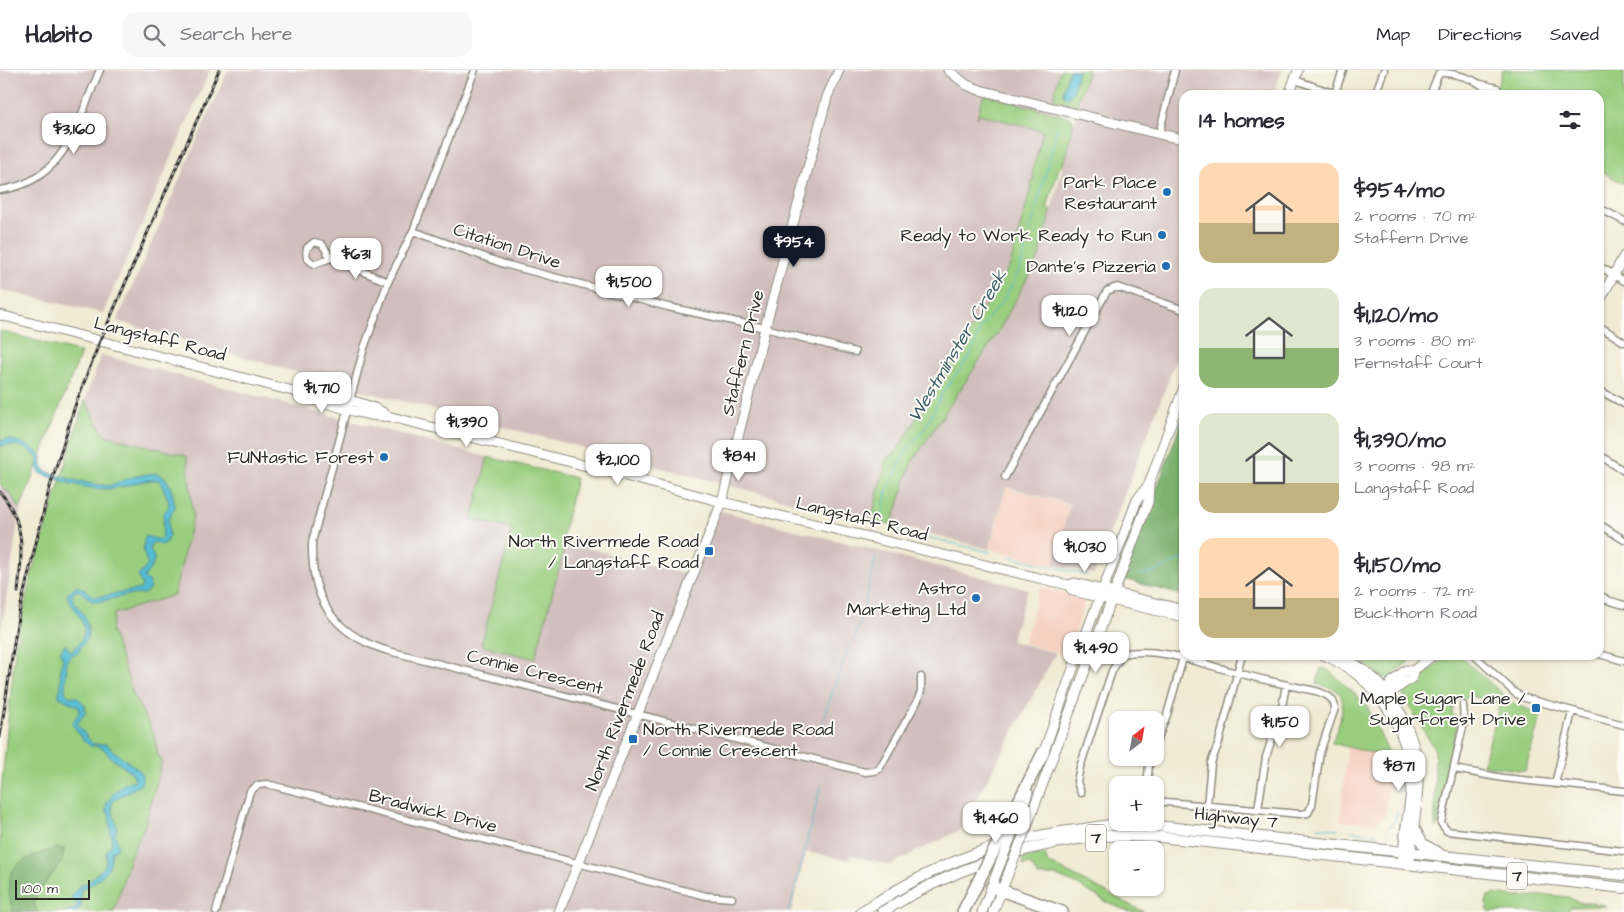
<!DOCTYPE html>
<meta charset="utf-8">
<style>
:root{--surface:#fff;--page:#f7f7f7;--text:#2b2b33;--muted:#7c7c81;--line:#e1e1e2;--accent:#111827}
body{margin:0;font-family:"Architects Daughter",sans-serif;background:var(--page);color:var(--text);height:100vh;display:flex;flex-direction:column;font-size:19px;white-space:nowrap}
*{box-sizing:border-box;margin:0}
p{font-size:16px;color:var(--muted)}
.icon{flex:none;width:28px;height:28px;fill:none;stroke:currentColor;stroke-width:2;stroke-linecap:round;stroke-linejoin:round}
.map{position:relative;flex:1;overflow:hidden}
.sheet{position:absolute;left:1179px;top:20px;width:425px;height:570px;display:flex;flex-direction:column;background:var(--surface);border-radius:15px;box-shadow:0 1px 4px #0004}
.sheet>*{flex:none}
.needle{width:32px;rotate:31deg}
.fabs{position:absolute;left:1109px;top:641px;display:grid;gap:10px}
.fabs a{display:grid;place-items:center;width:55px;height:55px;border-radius:10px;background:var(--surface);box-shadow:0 1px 4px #0004;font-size:25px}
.scale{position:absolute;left:15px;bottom:12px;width:75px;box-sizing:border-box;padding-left:5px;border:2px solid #2b2b2b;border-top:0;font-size:14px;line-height:18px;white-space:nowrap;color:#2b2b2b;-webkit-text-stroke:4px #fdfcf7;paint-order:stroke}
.price{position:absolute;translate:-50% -42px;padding:0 11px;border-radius:10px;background:#fff;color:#222;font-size:16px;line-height:32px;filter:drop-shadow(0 1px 2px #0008)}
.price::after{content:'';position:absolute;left:50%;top:30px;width:15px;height:11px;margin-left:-8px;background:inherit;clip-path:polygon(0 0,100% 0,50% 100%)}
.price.active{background:var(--accent);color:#fff}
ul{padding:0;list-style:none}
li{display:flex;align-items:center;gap:15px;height:125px;padding:0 20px}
li span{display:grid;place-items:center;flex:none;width:140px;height:100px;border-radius:15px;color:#555}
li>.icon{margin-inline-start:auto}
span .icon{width:60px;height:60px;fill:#fffc;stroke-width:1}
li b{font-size:21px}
h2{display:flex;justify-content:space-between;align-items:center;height:60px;padding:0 20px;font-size:21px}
header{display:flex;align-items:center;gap:30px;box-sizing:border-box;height:70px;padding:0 25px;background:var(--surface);border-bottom:1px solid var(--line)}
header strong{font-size:24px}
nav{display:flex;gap:28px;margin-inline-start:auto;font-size:18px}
.search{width:350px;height:45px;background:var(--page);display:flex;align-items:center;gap:12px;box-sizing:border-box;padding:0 18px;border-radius:15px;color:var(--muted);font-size:19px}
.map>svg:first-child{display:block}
</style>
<header>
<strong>Habito</strong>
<div class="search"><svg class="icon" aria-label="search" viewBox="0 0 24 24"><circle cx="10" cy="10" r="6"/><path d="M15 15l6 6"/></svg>Search here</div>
<nav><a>Map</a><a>Directions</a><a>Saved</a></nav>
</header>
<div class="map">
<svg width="1624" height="842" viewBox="0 0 1624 842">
<rect width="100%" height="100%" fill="#fdfcf7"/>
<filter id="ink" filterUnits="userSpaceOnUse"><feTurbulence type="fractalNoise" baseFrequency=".02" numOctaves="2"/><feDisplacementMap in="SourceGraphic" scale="10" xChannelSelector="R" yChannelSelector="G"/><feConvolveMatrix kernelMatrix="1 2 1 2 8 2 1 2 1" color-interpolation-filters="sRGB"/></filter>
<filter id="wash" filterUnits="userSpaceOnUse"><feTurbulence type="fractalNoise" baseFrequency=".0096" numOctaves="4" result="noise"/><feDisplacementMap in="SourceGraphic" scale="20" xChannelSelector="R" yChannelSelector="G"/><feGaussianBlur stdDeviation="1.12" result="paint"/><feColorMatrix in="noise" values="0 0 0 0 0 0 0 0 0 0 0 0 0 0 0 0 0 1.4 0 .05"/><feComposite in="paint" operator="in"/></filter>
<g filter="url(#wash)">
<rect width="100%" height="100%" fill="#f1ebd4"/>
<path fill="#f6d2c3" d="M1006,418L1069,435L1053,495L990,479Z
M1040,517L1085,530L1069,586L1024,573Z
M1347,677L1391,688L1385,746L1375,754L1340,751Z"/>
<path fill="#d1bfbd" d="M0,0H210L103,243L0,220Z
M228,0H1060L1046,63L1010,195L895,384L886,390L871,452L363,321L117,251Z
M1088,0H1282L1273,25H1184V269L1094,504L1053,495L1070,434L1006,417L989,479L892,454L911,394L984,284L1039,187Z
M101,285L488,387L472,449L512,459L481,575L535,589L566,472L687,505L709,438L1028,519L1011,571L1056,583L960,760L890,795L850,785L849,790L806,782L791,842H114L130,787L145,755L162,691L157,683L155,666L134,626L111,561L114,544L174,525L193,445L187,386L104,365L85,330Z
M0,414L11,425L20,439L0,569Z"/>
<path fill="#9ace7f" stroke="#627c55" d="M1060,0H1088L1077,35L1053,29Z
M1503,0H1624V114L1599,100V25H1494Z
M985,25L1070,47L1073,50V55L1063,95L1059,98L1047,138L1051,141L1039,187L997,264L911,394L892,454L871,452L886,389L895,384L1010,195L1034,106L1032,105L1033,100L1043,61L979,44L977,48L981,31Z
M0,261L81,283L20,439L11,425L0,414Z
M85,330L104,365L187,386L193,446L174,525L114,544L111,560L134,626L155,666L157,683L162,691L145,755L130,787L114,842H0V732L15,579L31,506Z
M488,387L576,408L562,470L566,472L535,589L481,575L512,459L472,449Z
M1356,585H1417L1389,608C1379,610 1365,592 1356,585Z
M1448,585H1459L1514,634L1541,644L1525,701L1483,695L1500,633L1467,625L1466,629L1460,628L1454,631L1452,643L1458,649L1437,758L1435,754V680L1402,623Z
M1321,598L1328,600L1366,634L1391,688L1332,673C1336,659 1351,630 1336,620C1331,617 1323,616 1317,614Z
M1046,785L1047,792L1144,842H1130L1108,833L1076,814L1056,806H1038L1030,794L1023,796V788Z
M1495,824L1515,827L1549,825L1569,827C1579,837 1595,830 1607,836L1570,837L1568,842H1489L1486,833L1488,826Z"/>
<path fill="#7bb16e" stroke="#536e4c" d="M1184,344V526L1124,509Z
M57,778L64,779L62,792L37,824L34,834L38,842H13C0,794 18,791 57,778Z"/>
<path fill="#55bdd3" stroke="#40747f" d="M1069,0H1078L1073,22L1069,27L1064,26L1063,22Z
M6,369C20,371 31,376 42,386C42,391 41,396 45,400C52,406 104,418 112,415C121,410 153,399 163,406C170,410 174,428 175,437L168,450L169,466L166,473L161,475L154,472L150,476C150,481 153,484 154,488C155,496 147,501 144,508L149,511L150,519L144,524L128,525L98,532L92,531L80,521H76L72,525C73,538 88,541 88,561C88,562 87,568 87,569C83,574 80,577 78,583L71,585L67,590L65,621C68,628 71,626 77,627L86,636L84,639L86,642L77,654C81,658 90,673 94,674C98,674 103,674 107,674L111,679L139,700C143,705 143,708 141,714L113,731C107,743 122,752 115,764L118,774L117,779L112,781C111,787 111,794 108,798C103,807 90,817 81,819V836L76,842H64L74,839L77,836L78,834L74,832L71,827L79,816L88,812L103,798L106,792V782L112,774L109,744L106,742C104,731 118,717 128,712C130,711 133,711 135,709L132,703L109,686L104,679L97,676H90L84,671L72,654L79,642V637L59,627V622L61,617L60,598L63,589L60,582L65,574L71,582C95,560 81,550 67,527L68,523L77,516C86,518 89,526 96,527L141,519L142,515L138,506L148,495C144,484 141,477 146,466L160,470L162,469L164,443L168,438L169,432L160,410C142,408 124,419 106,419C83,419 61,411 40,403L37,397L38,390C31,377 13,373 0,376V372Z"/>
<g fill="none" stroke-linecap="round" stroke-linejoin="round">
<path stroke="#55bdd3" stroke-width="1" d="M882,446L887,420L896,403L905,382L925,358L942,324L971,284L980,259L1004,229L1014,211L1022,192L1058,56
M892,459L990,482
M1008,486L1087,505
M1139,505C1156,504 1168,495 1184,488
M817,666L845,587L860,554L876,487
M1399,724L1400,703
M1318,757L1338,759
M1388,758L1395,751L1397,742
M1351,761L1377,764
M788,842L792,831L821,716"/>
</g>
</g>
<g filter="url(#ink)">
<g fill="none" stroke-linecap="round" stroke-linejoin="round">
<defs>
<path id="street" d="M475,0L413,161L388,212L364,278L312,472C311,528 331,562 385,580L865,702L874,701L879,699L918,630L921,621V607
M1295,10L1339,25
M1481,14L1497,18
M1335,23L1343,0
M1375,25L1384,0
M1430,25L1439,3C1452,2 1473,8 1484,17L1485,25
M1159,64L1175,0
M0,120C66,112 77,51 100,0
M1599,138L1624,151
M413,161L504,194L668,237L765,258L855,282
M331,188L315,194C307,190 305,187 307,178L314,172L322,174L331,188L388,212
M1599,196L1624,211
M1599,256L1624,272
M1599,320L1624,334
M1599,385L1624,401
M1005,407L1107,221L1117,217L1184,240
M1599,454L1624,470
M1599,524L1607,530L1624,535
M1599,584L1624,591
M1474,585L1515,623L1525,628L1624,655
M1463,635L1464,652L1441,753L1447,761L1624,781
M1155,675L1167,645L1183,588
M1454,699L1503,708L1624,721
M1555,714L1572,642
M1147,715L1149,695L1151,688
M1081,723L1077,712L1080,697L1112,601L1122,584C1160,576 1201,594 1238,603C1264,610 1290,616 1316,621C1325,624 1334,627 1335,638L1320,682L1312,735L1308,743L1300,744L1155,731
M1207,735L1211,693L1219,672L1242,585
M1258,739L1266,687L1282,637L1286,615
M216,842L250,721L258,715L267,714L706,826L732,828"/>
<path id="secondary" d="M948,0L967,15L980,20L1159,64L1178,68H1184
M1289,25L1298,0
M1599,232L1624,186
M0,245L312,326L314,329C330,334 373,349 387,346L607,401L722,432L1068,515L1073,521L1184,547
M312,326L316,323C333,327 377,334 387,346
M1068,515L1075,513L1184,540
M1323,585C1375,606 1410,658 1411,714C1411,728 1408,742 1406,756C1404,768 1404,781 1402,794
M1341,585C1354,593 1367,601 1378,612C1402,636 1419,676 1418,710C1418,737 1412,763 1410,790
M1386,623L1391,613L1406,600L1413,601
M1382,625L1396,619L1413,607V601L1433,585
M1042,687L1076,590L1137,430L1149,414
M1027,756L1148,432L1149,414L1184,317
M1014,759L1028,723
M559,842L722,432L765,258L827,27L839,0
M982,842L999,797
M993,842L1012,794"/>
<path id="primary" d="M1414,757L1423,774L1439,783
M861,842C932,796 999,768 1084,759C1096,757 1109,755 1122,754C1137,754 1152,756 1167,757L1624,805
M882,842C949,800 1026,773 1104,766C1123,765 1143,767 1161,767L1624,818"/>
<path id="highway" d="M1003,763L1043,683
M992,817L1062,842
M963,842L983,802"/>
</defs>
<use href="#street" stroke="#8e8b80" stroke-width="9"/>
<use href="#secondary" stroke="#8e8b80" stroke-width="11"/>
<use href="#primary" stroke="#8e8b80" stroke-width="12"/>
<use href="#highway" stroke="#8e8b80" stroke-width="14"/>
<use href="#street" stroke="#fff" stroke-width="6"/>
<use href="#secondary" stroke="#fff" stroke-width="9"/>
<use href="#primary" stroke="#fff" stroke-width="10"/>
<use href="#highway" stroke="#fff" stroke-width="11"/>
<defs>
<path id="rail" d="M0,422C27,454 22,484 18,522
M0,667L18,547L49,420L75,336L100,271L219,0"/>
</defs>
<use href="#rail" stroke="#2b2b2b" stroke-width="3"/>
<use href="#rail" stroke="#fdfcf7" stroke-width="1" stroke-dasharray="4" stroke-linecap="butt"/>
<defs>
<path id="secondary-bridge" d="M1012,794L1027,756
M999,797L1014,759"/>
<path id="highway-bridge" d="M983,802L1003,763"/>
</defs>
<use href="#secondary-bridge" stroke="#8e8b80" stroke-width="11" stroke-linecap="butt"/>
<use href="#highway-bridge" stroke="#8e8b80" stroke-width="14" stroke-linecap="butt"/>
<use href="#secondary-bridge" stroke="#fff" stroke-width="9"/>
<use href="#highway-bridge" stroke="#fff" stroke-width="11"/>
</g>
</g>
<g fill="#1f6fb2" stroke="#fdfcf7" stroke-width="2">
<circle cx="1167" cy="122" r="5"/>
<circle cx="1162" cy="165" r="5"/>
<circle cx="1166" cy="196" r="5"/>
<circle cx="384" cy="387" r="5"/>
<rect x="704" y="476" width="10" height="10" rx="2.5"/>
<circle cx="976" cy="528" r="5"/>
<rect x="1531" y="633" width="10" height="10" rx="2.5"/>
<rect x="628" y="664" width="10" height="10" rx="2.5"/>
</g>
<g text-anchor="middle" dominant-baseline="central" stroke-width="4" stroke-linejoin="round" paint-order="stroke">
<g fill="#fdfcf7" stroke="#6a6a68" stroke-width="1">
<rect x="1086" y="754.5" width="20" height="27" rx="4"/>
<rect x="1507" y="792.5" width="20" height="27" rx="4"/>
</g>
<g font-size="16" font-weight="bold" fill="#2b2b2b">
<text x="1096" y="768">7</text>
<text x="1517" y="806">7</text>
</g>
<g font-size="18" fill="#2b2b2b" stroke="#fdfcf7" text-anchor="end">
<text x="1157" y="112">Park Place<tspan x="1157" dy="21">Restaurant</tspan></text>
<text x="1152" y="165">Ready to Work Ready to Run</text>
<text x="1156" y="196">Dante's Pizzeria</text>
<text x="374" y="387">FUNtastic Forest</text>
<text x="699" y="471">North Rivermede Road<tspan x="699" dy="21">/ Langstaff Road</tspan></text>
<text x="966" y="518">Astro<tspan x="966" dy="21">Marketing Ltd</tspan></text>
<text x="1526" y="628">Maple Sugar Lane /<tspan x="1526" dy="21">Sugarforest Drive</tspan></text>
<text x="643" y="659" text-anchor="start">North Rivermede Road<tspan x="643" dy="21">/ Connie Crescent</tspan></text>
</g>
<g font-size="18" fill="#2b2b2b" stroke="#fdfcf7">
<text transform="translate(507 176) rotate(18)">Citation Drive</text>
<text transform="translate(160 269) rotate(14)">Langstaff Road</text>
<text transform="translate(743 283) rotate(-76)">Staffern Drive</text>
<text transform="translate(862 449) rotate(14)">Langstaff Road</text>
<text transform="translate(535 602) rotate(14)">Connie Crescent</text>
<text transform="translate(625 631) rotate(-69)">North Rivermede Road</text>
<text transform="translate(433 741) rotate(14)">Bradwick Drive</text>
<text transform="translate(1236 748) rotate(6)">Highway 7</text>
</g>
<g font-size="19" font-style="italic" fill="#3a5e66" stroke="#fdfcf7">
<text transform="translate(958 276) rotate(-59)">Westminster Creek</text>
</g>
</g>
</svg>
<div class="fabs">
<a><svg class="needle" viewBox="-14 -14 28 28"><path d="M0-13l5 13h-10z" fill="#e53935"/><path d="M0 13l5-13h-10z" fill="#7c7c81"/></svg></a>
<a>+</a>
<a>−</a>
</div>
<div class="scale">100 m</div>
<b class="price" style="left:74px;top:85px">$3,160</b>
<b class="price active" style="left:794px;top:198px">$954</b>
<b class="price" style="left:356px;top:210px">$631</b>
<b class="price" style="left:629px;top:238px">$1,500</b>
<b class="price" style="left:1070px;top:267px">$1,120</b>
<b class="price" style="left:322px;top:344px">$1,710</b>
<b class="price" style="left:467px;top:378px">$1,390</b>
<b class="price" style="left:739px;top:412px">$841</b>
<b class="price" style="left:618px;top:416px">$2,100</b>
<b class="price" style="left:1085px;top:503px">$1,030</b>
<b class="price" style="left:1096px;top:604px">$1,490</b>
<b class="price" style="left:1280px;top:678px">$1,150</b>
<b class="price" style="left:1399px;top:722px">$871</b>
<b class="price" style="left:996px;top:774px">$1,460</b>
<section class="sheet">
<h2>14 homes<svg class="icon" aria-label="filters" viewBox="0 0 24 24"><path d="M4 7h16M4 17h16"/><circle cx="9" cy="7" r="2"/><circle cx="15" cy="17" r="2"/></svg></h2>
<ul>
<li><span style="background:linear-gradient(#ffd9b3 60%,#c2b280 0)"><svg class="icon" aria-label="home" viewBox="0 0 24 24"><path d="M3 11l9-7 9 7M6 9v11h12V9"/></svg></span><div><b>$954/mo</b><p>2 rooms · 70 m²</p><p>Staffern Drive</p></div></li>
<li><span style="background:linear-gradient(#dfe7d0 60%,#8fb573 0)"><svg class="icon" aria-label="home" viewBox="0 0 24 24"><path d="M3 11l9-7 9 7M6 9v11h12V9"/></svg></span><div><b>$1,120/mo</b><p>3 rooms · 80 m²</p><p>Fernstaff Court</p></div></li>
<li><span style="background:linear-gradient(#dfe7d0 70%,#c2b280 0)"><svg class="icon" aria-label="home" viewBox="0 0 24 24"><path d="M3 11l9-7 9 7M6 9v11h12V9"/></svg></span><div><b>$1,390/mo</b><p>3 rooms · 98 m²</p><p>Langstaff Road</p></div></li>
<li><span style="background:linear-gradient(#ffd9b3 60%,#c2b280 0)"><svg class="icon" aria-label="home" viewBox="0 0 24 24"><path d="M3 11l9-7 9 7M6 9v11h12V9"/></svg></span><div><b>$1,150/mo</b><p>2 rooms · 72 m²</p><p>Buckthorn Road</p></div></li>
</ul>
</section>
</div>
